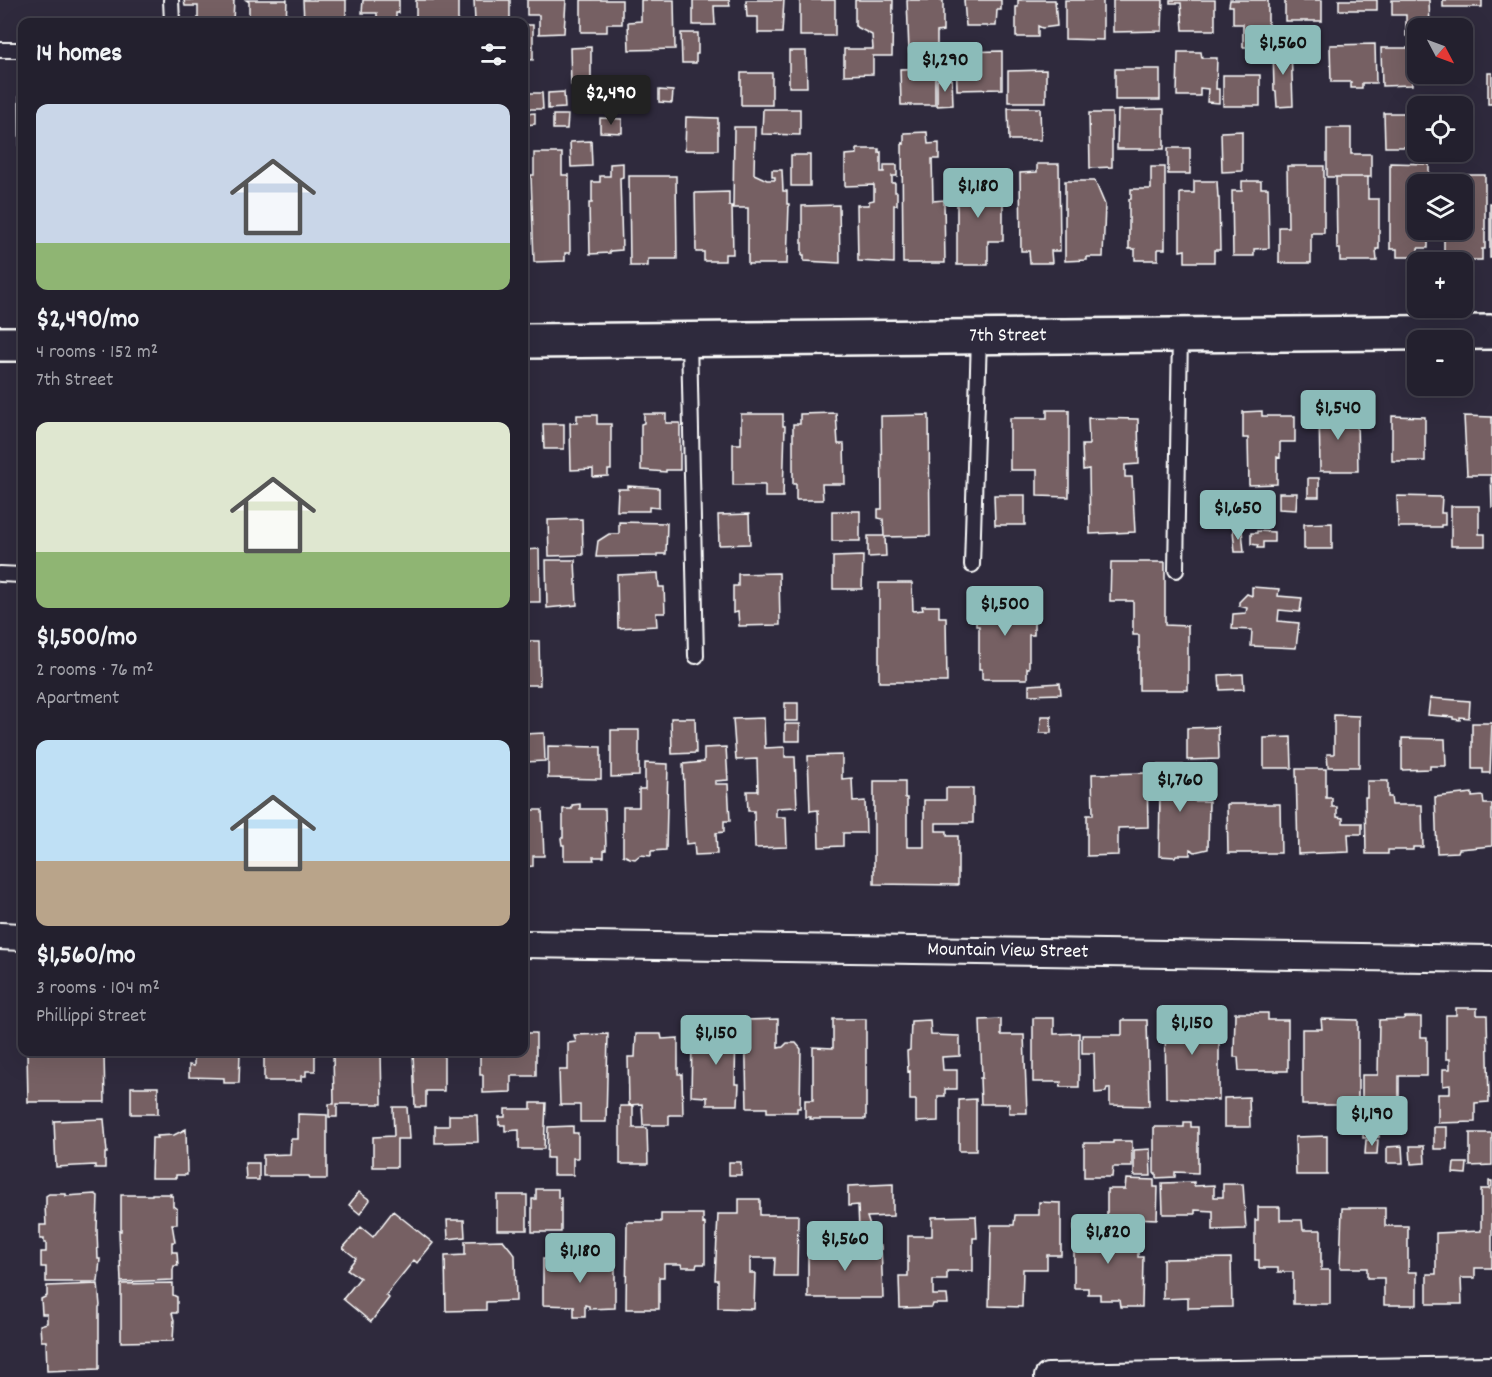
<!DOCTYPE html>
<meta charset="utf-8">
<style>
:root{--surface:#23202e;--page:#2f2d3a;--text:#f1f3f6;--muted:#a3a3aa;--line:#403e4a;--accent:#8bbbb9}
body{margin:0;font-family:Dekko,sans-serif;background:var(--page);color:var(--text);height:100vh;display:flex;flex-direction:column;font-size:22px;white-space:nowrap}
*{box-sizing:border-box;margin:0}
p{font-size:20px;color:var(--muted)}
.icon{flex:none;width:33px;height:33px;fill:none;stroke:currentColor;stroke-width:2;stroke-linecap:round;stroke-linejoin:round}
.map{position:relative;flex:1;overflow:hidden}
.details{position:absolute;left:18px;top:18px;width:510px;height:1038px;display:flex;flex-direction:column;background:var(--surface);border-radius:12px;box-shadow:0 6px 24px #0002,0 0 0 2px var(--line)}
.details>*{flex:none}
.needle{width:39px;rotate:131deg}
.tools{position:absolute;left:1407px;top:18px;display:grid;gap:12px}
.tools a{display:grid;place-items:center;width:66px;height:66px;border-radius:12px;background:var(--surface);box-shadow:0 6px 24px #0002,0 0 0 2px var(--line);font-size:30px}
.price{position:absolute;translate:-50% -51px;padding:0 14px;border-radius:6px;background:var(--accent);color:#111;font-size:20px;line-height:39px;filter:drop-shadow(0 2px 3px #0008)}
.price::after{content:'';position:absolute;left:50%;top:36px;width:18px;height:14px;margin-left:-9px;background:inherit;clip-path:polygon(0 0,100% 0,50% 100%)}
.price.active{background:#222;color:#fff}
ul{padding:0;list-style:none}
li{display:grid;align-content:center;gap:12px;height:318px;padding:0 18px}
li span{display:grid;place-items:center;height:186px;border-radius:12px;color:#555}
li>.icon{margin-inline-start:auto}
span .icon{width:108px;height:108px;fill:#fffc;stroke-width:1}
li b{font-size:26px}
h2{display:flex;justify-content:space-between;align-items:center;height:72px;padding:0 18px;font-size:26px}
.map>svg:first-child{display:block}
</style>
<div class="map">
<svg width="1492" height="1377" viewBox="0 0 1492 1377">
<rect width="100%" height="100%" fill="#2f2a3d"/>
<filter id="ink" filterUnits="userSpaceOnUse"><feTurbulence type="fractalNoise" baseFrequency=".0167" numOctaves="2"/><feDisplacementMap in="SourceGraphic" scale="12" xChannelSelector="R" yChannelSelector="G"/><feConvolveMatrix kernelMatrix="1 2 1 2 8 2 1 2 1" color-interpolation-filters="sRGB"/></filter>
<g filter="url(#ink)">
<path fill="#766064" stroke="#fff" stroke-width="1.5" d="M184,0H234L233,22H198V6H185Z
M246,0H287L286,22L249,20V2Z
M303,0H346V22H304Z
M363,0H399V13H396V22H377V13H362Z
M416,0H458V22H416Z
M474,0H510V22H475Z
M527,0H566L564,33L539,34V15H527Z
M581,0H622V24H607V32H581Z
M641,0H674L675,49L629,50L628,22L641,21Z
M693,0H729L730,6H714L715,25H693Z
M746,0H784L782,33H758V17H747Z
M800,0H835V36H800Z
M855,0H893L892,56H873V74L844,75V49H873L872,35L855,26Z
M907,0H943V31L937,32V51L909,52Z
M964,0H1001V10H997L996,26H966Z
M1018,0H1055L1057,26L1042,28L1038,26V37H1016V7H1018Z
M1065,0H1103V40L1065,39Z
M1113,0H1163L1162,31L1113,32Z
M1170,0H1215V30H1183L1181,3H1170Z
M1230,0H1268V47H1243V24H1233V6H1229Z
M1285,0H1322V21H1285Z
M1339,0H1377V10H1339Z
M1392,0H1429L1430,28H1418V36H1406V15H1392Z
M1443,0H1482V7H1443Z
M1434,23H1457V28H1434Z
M524,25H533V60L524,59Z
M681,33H698V54H696V63H682Z
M1462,42L1468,44V51L1465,50V78L1433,77V74H1462Z
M1375,44L1376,83H1362V88H1351V82H1331L1330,45Z
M1291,46L1293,106L1277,107L1276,91H1274L1273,47Z
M591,47V85H571L570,48Z
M1381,48H1412V85L1382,86Z
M789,51H806L807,87H789Z
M1002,51V89L957,90L956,52Z
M1178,52H1201L1202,58H1217L1216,89H1219V103L1207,102L1208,89L1200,88V96H1177Z
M937,68V78H935V105H901L900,69Z
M1115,69H1160V100H1115Z
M1046,70V102H1008V71Z
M741,73H772V105H741Z
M1488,73H1492V104H1488Z
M1223,75H1260V106H1223Z
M19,78H22V303L20,218Z
M952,79L953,105L937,106V80Z
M590,90L591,101L574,102L573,91Z
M659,90L673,91L672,103L659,102Z
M564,92L565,108L548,109V93Z
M528,93H542L543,109H528Z
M628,93H640V107H628Z
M1008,108H1040L1041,140H1009Z
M763,109H800V135L762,134Z
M1164,109V149H1117L1118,110Z
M535,113V124L524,125V114Z
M1089,113H1112V167L1090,168Z
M1384,113H1418V147H1385Z
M1462,113L1466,114V146H1462Z
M553,115H568L567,129H553Z
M686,117L718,118V150H685Z
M600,118L622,119V133L600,132Z
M734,127H755L754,174L767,180H775V177H772V170H782L783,191H787V204H789L787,264H748V208H733Z
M1327,128H1351V154H1371V177H1327Z
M1242,131V171L1222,172L1221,132Z
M927,132L928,144L939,143V159H932L933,201L944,200L945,263H903L902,143L904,144V133Z
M591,141L592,166L571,167L570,142Z
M1168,148H1190V174H1168Z
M857,149H879V153L881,152V172H884V165H897V176H892V183H895V192H897V205H894V263L858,261L857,205H869V201L874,200V185L845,186V155L857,154Z
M534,153H562V175H569L570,253H565V261L534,262L531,175H534Z
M791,155H810V186H791Z
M623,163V177L620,178L622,250L610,251V253L590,254L589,203H592V182H600V176H610V164Z
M1390,163L1429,164V184H1418V230H1428V248H1418V257H1397V249H1390Z
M1037,164H1059L1060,251H1051L1052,263H1030L1029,251H1021L1020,173L1037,172Z
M1287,166H1324V233H1311V263H1279V227H1288Z
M1151,167H1165V249H1158V260H1135V249H1129V199H1131V189H1151Z
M1451,175H1485V249H1482V260H1444V230H1462V184H1451Z
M629,176H676L677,259H648V266H630Z
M1336,177H1368V199H1379V249H1376L1377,261H1340V249H1337Z
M957,180H1003V241H988V265H957Z
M1065,181H1095L1105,205L1103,257H1087V260L1065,261Z
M1194,181H1217L1218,198H1219L1220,250H1214V262H1185V250L1180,251V193H1194Z
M1242,181H1261V188H1268L1269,248L1254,249V256H1233L1232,191H1242Z
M729,192V206H732L733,254H725V261H704V252H696L695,193Z
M1490,203H1492V258H1490Z
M839,205L840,263L804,261V255H802V206Z
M1319,408H1341L1342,416H1357L1358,471H1320Z
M1047,410H1069V497L1037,496V470H1010V418H1047Z
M1262,411V416H1295V442H1280V458L1277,457V484L1249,485L1248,438H1243V412Z
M836,413L838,444H844L845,484H822L823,500H796V484H793V424H800V414Z
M644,414H666V423H680V470H666V472L641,470V424L644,423Z
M741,414H783V426H785L783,497H765V485H733V444H741Z
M577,415H597V424H611V470H608V476L593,477V469L571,470L570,423H577Z
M929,415L930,536L885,537L886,556L868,557V536H884L883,519L878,518V509H882L881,416Z
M1392,416L1425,417V461H1392Z
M1464,416L1492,417V508L1491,475H1467Z
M1088,418L1138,419L1139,464L1125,465V477H1132L1135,532L1090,534L1089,469L1083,470L1082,445H1089Z
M543,424H564V449H544Z
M1308,478H1319V497H1308Z
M628,486L659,488V508L649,507V511H617L618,489H628Z
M1279,493H1297L1296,510L1279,509Z
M994,495H1025V525H995Z
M1397,496L1442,497L1441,513H1445V525H1441V527H1398Z
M1243,504H1264V519L1244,521Z
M1451,506H1479V534H1485V546H1451Z
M832,511H860V541H832Z
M749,514L750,544L719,545L718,515Z
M582,519L583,555L549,556L548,520Z
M619,522L667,523L666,554H657V556L596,557L598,541L609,534H619Z
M1332,523V549H1304V524Z
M1233,530H1242L1244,552H1235Z
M1257,531L1274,532V542H1263V548H1257L1258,545L1251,544V533H1257Z
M539,549L540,602H524V550Z
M863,556L862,589H833V557Z
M546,560H575L577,605L547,608Z
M1111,562H1165V625L1188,626V690H1139V635H1133V601H1110Z
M658,573L659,587H664L665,613H656L657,626L618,628L617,575Z
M779,573L780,625L739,626L738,612L733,613V586H738V574Z
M879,583H912L913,611L923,610L922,606H939V617H946L947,682H879Z
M1252,587L1279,589L1278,596L1302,598L1300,612L1279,610L1278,621L1299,623L1296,648L1251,646L1252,630L1232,629L1233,614L1246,613L1247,608L1239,606V602L1247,594L1252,596Z
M976,600H1034V604H1038V613H1034V635H1029V668H1027V679H982V669H979V626H976Z
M524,641H539L540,685H524Z
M1243,674L1244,689L1220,690L1219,675Z
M1060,683L1061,694L1029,695V685Z
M1430,698L1470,701L1469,718L1460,717V720L1453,719V717L1428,715Z
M785,703H798V721H785Z
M1334,715L1359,716V767H1328L1327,754H1334Z
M1041,716H1051V733H1040Z
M671,718H695L696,753L672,754Z
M764,718L765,748L785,747V757H795L797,807L776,808V817H786L787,847L755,848L754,811H748L747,791H758L757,759L736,760L733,719Z
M1472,723H1492L1490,773H1483V769H1472Z
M785,724H800V741H785Z
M1218,727L1219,759L1187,760V728Z
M611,730H639V776L611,777Z
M544,733L545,761L524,762V734Z
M1291,737L1292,768H1264V738Z
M1402,738L1445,739L1446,766H1430V769L1402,770Z
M548,746L601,747V779L548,778Z
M726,747L728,780L715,781V784H728L730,821H724V832L716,833L717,854L695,855L694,843L686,844L683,764L704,762V748Z
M842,755V779L852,778L853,802L865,801L866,833H843V846L819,847L818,810L810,811L808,756Z
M645,763L668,764L666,850L651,851V856L640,855L635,859L630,858L623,855V807H639V789H645Z
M1156,765H1192L1191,791H1194V801H1209L1208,849L1195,852L1190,849V855H1176L1175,857L1159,856L1160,792L1156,789Z
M1296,769H1326V798H1332V807H1337V817L1343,818V823H1362V834H1348L1349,852L1298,854Z
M1147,773L1148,827L1118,828V855L1087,856V815H1093L1092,774Z
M874,781H905V798H907V847H924V800H946V788H973V823H936V831H947V836H958V885L874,884Z
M1367,781H1388V797H1391L1392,805H1422L1423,847H1413V850H1388V854H1366L1365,797H1367Z
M1472,793V797L1483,796L1484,804H1492V846L1459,849L1458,852L1437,853L1435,797Z
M580,804V809H605L606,850H604V857H593L594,860H564V845H562L561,838H563V809H572V805Z
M1227,804H1280L1281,853H1228Z
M524,810H542L544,856H533V866L524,867Z
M1456,1008H1477V1015H1487L1489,1102L1475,1103V1122L1438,1123V1094H1450V1085L1443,1086V1069H1450V1059H1446V1015H1456Z
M1176,1009H1204L1205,1019H1219V1100L1166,1098L1165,1020H1176Z
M1235,1013H1268V1020H1288V1071H1239L1238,1057H1234Z
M1405,1017H1421V1037H1427V1076H1399V1098L1362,1099V1075H1378L1379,1020L1403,1019Z
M1033,1018H1054V1034L1079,1033V1087H1060L1061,1082H1033Z
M778,1019V1048L783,1047L787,1043H796L801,1049L800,1108H797V1112H767V1108H747L745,1020Z
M833,1019H866V1119H810L811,1117H805V1100H813V1047L833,1048Z
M1001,1019V1035H1024L1027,1113H1009V1104H981L980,1078H982L980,1020Z
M1321,1019L1358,1020V1105H1302V1029H1322Z
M930,1020L931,1035L960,1036V1056L942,1057L943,1070H957V1089H945V1096H938V1121L916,1122V1100H910V1071L908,1072L907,1051L910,1050L911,1021Z
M1122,1020H1147L1149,1106L1110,1105V1088H1107L1106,1092L1095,1093L1094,1053H1082V1035H1122Z
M711,1021H736L735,1084H739L738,1105H707V1097L691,1096L692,1041H710Z
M524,1033H536V1076H511V1092L483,1093V1075H480V1052H524Z
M608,1034L606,1122H580V1105H560L559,1070H568V1043L576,1042L574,1035Z
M636,1034H661L662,1039L678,1038V1074H682L683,1115H669V1125H643L642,1104L629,1105L628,1057H635Z
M27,1052H56V1054L104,1053L105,1102H28Z
M194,1052H240L239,1083H224V1078L189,1077V1065L194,1066Z
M264,1052H315V1071H306V1076H301V1081H264Z
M333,1052H381L382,1104H337V1117H329V1104H334Z
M413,1052H459H444V1091H426V1107H415Z
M131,1087H158V1114H131Z
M1249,1097L1250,1127H1224V1098Z
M976,1099V1151H959V1100Z
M531,1103H546L544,1149H519V1130L505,1131V1125H499V1117H505V1109H531Z
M620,1106H633V1128H647L648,1164H620Z
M393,1107H407L409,1139H397V1167H373V1137L394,1136Z
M1363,1113H1379V1137L1363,1138Z
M298,1114L327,1115V1179H310L309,1176H263V1155L290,1154L291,1139H298Z
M449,1115H477L478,1142L435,1143V1126H449Z
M104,1119L107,1153H105V1168H95V1165L56,1167L54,1121Z
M1184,1122H1191V1127H1198V1173L1175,1172V1177L1156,1178V1173H1154V1127H1184Z
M573,1126V1133H578V1158H573V1175H553V1158H547L548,1127Z
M1434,1127H1447V1149H1434Z
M186,1129L187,1175H176V1178H151L152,1138H158L157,1136L174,1135Z
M1470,1133H1492V1165L1470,1166Z
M1327,1136V1175H1296L1295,1137Z
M1366,1140H1378L1377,1154H1365Z
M1113,1141H1132V1167H1113L1112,1177H1084V1143H1113Z
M1402,1146L1403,1163H1387V1147Z
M1410,1146H1424L1425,1163L1411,1164Z
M1150,1149L1151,1176H1134V1150Z
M729,1162H741V1175H729Z
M245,1163H259V1180H246Z
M1454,1163H1467L1466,1174L1453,1173Z
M1126,1179L1154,1180V1187H1158L1157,1219L1107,1217V1189H1125Z
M1489,1181H1492V1268H1475V1278H1461L1462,1304H1427V1274H1436V1233L1481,1231V1189H1489Z
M1194,1182V1186L1214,1185V1197H1223V1184H1243L1246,1229L1213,1230V1211L1195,1210V1214H1163L1162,1183Z
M893,1184V1216L867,1217L871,1229L859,1230L858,1205L848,1206V1186Z
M536,1189H558V1198H561V1232H532V1199H536Z
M359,1192L370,1200L360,1214L349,1205Z
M49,1194H66V1196L95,1194L98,1196L97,1230L98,1259H100L98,1282H46V1267H41V1252H46V1243H44V1239H40V1225H46L45,1206L46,1205V1196Z
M152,1194H171L170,1196H173V1206L177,1209V1224H172L175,1242H172V1252H177L178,1266H174L173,1270V1280L121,1282L119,1231H121V1195H152Z
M497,1195H527V1230H497Z
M739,1199H760V1215H798L797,1276H774L775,1258H750V1273H755L754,1309L718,1308V1280H715L718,1214H739Z
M1039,1202L1061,1203V1255H1047V1269H1023L1022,1307L989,1306L991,1225H1014L1015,1215H1039Z
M1258,1207H1280V1220H1302L1303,1230H1321V1270H1330V1304H1293V1272H1278V1268H1259V1260H1255V1220H1258Z
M1342,1208H1385V1226H1408V1272H1417V1305H1384V1278H1367V1268H1340Z
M393,1211L433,1243L417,1263L414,1260L386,1295L389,1298L371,1322L343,1299L360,1278L347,1269L356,1258L343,1248L361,1227L373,1237Z
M661,1214H703V1224L705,1223V1264H697L696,1267H682L681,1264H664V1277H659V1309H626L627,1222H661Z
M976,1216L977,1238H973V1271H947V1280H933V1295H947L948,1304H933L932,1307L900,1308L899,1276H908V1236H932V1217Z
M447,1220H464L465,1237L448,1239Z
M1074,1225H1122V1230H1125V1249H1138V1257H1143L1142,1307H1120L1119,1300H1100V1294H1088V1288H1074Z
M503,1240L515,1255L516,1301L486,1302V1310L446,1311L445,1256L465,1255V1241Z
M828,1241H842V1247L881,1246L883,1298H808V1247H828Z
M615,1258V1308L589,1309V1306L585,1305V1317H574V1306L543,1305V1259Z
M1231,1258L1232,1307L1188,1308V1298L1163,1299V1259Z
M173,1283V1295L177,1297V1313H172L174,1320L173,1341L121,1342V1284Z
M98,1284L100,1306L99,1307V1369L47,1371L46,1341H41L40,1325L47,1323V1314H42L41,1299L47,1296V1286Z"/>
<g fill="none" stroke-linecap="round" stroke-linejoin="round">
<defs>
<path id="service" d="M171,0L172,22
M0,50H22
M689,339L696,656
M972,565L979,337
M1176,570L1180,335
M0,574L22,575"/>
<g id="minor">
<path d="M0,936L22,937"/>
<path id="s1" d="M524,944L1492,959"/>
<path d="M1048,1377L1492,1370"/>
</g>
<g id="tertiary">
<path id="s2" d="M524,341L1492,332"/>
<path d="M0,344H22"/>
</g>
</defs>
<use href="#service" stroke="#fff" stroke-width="18"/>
<use href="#minor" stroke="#fff" stroke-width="30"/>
<use href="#tertiary" stroke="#fff" stroke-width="38"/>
<use href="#service" stroke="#2f2a3d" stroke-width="14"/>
<use href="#minor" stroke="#2f2a3d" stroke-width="26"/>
<use href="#tertiary" stroke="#2f2a3d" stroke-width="33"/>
</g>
</g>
<g text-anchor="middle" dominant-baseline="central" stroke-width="4.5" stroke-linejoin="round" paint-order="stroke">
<g font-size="20" fill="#fff" stroke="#2f2a3d">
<text stroke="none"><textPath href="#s2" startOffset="484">7th Street</textPath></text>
<text stroke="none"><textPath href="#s1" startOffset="484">Mountain View Street</textPath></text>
</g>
</g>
</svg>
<div class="tools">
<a><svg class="needle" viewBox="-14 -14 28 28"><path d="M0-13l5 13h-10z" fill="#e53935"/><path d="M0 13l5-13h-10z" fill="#a3a3aa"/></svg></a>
<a><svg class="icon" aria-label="locate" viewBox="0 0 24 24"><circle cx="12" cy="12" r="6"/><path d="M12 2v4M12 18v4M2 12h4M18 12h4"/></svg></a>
<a><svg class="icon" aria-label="layers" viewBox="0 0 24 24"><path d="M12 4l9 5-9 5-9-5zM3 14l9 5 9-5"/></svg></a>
<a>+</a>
<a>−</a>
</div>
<b class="price" style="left:1283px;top:76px">$1,560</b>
<b class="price" style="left:945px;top:93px">$1,290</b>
<b class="price active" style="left:611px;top:126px">$2,490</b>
<b class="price" style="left:978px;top:219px">$1,180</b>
<b class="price" style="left:1338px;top:441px">$1,540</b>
<b class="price" style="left:1238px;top:541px">$1,650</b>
<b class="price" style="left:1005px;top:637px">$1,500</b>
<b class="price" style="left:1180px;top:813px">$1,760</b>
<b class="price" style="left:1192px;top:1056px">$1,150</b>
<b class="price" style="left:716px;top:1066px">$1,150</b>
<b class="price" style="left:1372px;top:1147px">$1,190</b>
<b class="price" style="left:1108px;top:1265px">$1,820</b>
<b class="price" style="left:845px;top:1272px">$1,560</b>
<b class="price" style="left:580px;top:1284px">$1,180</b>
<section class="details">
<h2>14 homes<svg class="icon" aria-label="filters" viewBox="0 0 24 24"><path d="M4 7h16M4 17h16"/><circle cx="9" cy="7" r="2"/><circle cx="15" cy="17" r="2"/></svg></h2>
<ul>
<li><span style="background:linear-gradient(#c9d6e8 75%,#8fb573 0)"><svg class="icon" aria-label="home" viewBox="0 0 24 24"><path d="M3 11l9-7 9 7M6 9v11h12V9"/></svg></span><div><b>$2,490/mo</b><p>4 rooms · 152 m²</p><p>7th Street</p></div></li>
<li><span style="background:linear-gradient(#dfe7d0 70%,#8fb573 0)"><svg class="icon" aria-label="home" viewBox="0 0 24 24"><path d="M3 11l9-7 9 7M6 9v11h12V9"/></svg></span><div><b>$1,500/mo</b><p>2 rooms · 76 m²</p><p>Apartment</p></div></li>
<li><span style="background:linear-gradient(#bfe0f5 65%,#b9a48a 0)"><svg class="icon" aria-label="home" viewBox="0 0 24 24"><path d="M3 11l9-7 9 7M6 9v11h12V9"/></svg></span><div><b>$1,560/mo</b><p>3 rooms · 104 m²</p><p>Phillippi Street</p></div></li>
</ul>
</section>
</div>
